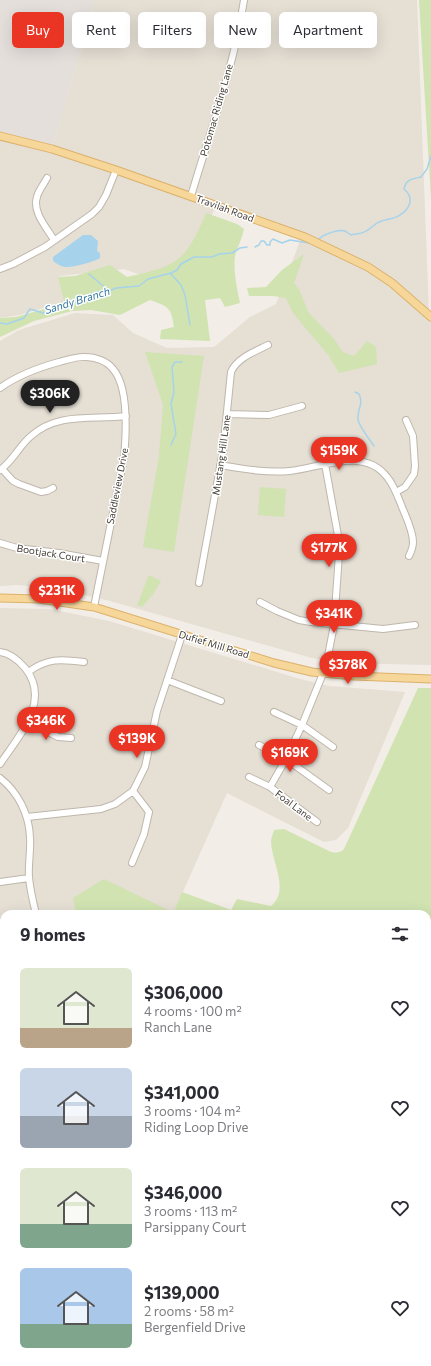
<!DOCTYPE html>
<meta charset="utf-8">
<style>
:root{--surface:#fff;--page:#f7f7f7;--text:#2b2b33;--muted:#7c7c81;--accent:#eb3524}
body{margin:0;font-family:Commissioner,sans-serif;background:var(--page);color:var(--text);height:100vh;display:flex;flex-direction:column;font-size:15px;white-space:nowrap}
*{box-sizing:border-box;margin:0}
p{font-size:13px;color:var(--muted)}
.icon{flex:none;width:22px;height:22px;fill:none;stroke:currentColor;stroke-width:2;stroke-linecap:round;stroke-linejoin:round}
.map{position:relative;flex:1;overflow:hidden}
.sheet{position:absolute;left:0px;top:910px;width:431px;height:456px;display:flex;flex-direction:column;background:var(--surface);border-radius:12px 12px 0 0;box-shadow:0 4px 16px #0002}
.sheet>*{flex:none}
.hud{position:absolute;left:12px;top:12px;width:407px;height:36px;display:flex;gap:8px}
.price{position:absolute;translate:-50% -34px;padding:0 9px;border-radius:14px;background:var(--accent);color:#fff;font-size:13px;line-height:26px;filter:drop-shadow(0 1px 2px #0008)}
.price::after{content:'';position:absolute;left:50%;top:24px;width:12px;height:9px;margin-left:-6px;background:inherit;clip-path:polygon(0 0,100% 0,50% 100%)}
.price.current{background:#222;color:#fff}
ul{padding:0;list-style:none}
li{display:flex;align-items:center;gap:12px;height:100px;padding:0 20px}
li span{display:grid;place-items:center;flex:none;width:112px;height:80px;border-radius:6px;color:#555}
li>.icon{margin-inline-start:auto}
span .icon{width:48px;height:48px;fill:#fffc;stroke-width:1}
li b{font-size:17px}
h2{display:flex;justify-content:space-between;align-items:center;height:48px;padding:0 20px;font-size:17px}
.chip{padding:0 14px;border-radius:6px;background:var(--surface);box-shadow:0 4px 16px #0002;font-size:14px;line-height:36px}
.chip.current{background:var(--accent);color:#fff}
.map>svg:first-child{display:block}
</style>
<div class="map">
<svg width="431" height="1366" viewBox="0 0 431 1366">
<rect width="100%" height="100%" fill="#f2ede6"/>
<path fill="#e5dfd4" d="M95,0H417L429,315L431,317V665L341,663L312,658L110,601L58,589L17,585L0,586V341L19,330L75,313L113,315L133,333L167,348L214,347L250,317L276,304L302,236L216,205L204,235L185,260L149,278L124,269L59,276L67,301L19,315L0,318V136L52,149Z
M0,608L49,609L109,621L300,679L329,686L405,692L348,828L336,840L324,842L227,793L173,914H4V1200L0,1199Z"/>
<path fill="#e4dfdb" d="M0,0H95L52,149L0,136Z"/>
<path fill="#d0e3b1" d="M419,0H431V199Z
M206,213L237,224L244,229C242,239 237,248 235,256C233,271 237,288 240,303L225,307L220,298L205,300L210,341L160,339L161,330L174,327C171,307 169,307 150,300L120,315L91,310L72,311L34,321L0,337V318L16,317L41,310L64,301L58,277L75,276L110,265L127,277C178,266 186,261 206,213Z
M304,254L294,283L300,291L308,312L334,339L343,352L354,356L367,341L376,347L377,364L339,373L329,356L293,313L286,298L273,296H249L247,288L266,287L282,270Z
M145,352L204,356L174,552L143,547L159,456L163,405Z
M260,487L286,489L284,517L258,515Z
M149,575L161,581L154,593L142,607L137,605C142,595 144,585 149,575Z
M418,688H431V1145H427V914H173L182,892L231,910L237,899L271,906C290,890 272,863 271,842C271,838 273,834 274,830L284,829L331,852C337,853 340,853 344,849Z
M104,879L170,911L168,914H76L73,898Z
M0,1199L4,1200V1362H427V1253L431,1252V1366H0Z
M427,1200L431,1201V1241H427Z"/>
<path fill="#a6d3eb" d="M83,235H91L98,241L97,251L100,253V258C94,262 71,268 65,267C60,266 56,263 53,261V257Z"/>
<g fill="none" stroke-linecap="round" stroke-linejoin="round">
<path stroke="#a6d3eb" stroke-width="1.5" d="M319,239C324,234 338,229 345,231C347,232 349,234 351,235C356,234 362,234 366,231C371,229 374,224 379,222C386,219 395,219 400,215C411,208 414,197 404,189C406,179 412,179 421,177L427,169L431,156
M255,247L259,245L261,241H264L267,245H270V242L273,239L282,243L290,240L309,243
M89,274L109,291
M171,274L181,285L185,295L190,325
M0,323L7,324L24,318L30,309L43,313L57,309L62,305H67L73,301L100,291L107,292L116,288L139,286L148,279L171,273L177,270L181,264L194,257H212L219,254L232,253L240,248L247,247
M355,392L359,394C364,405 357,408 358,419C358,425 370,440 374,446
M171,445L176,434L171,404L174,392L172,367L175,362H182
M259,1366L260,1362"/>
<defs>
<path id="minor" d="M47,178C44,184 38,191 37,197C32,212 47,228 54,240
M191,196C210,132 234,67 244,0
M0,269L13,264L45,247L92,214L99,207L106,195L116,170
M0,388C18,375 37,368 59,362C67,360 77,356 86,357C95,357 107,361 113,369C129,387 126,436 124,458L94,607
M227,414L269,415L302,406
M220,465C244,469 266,473 290,471C320,468 364,446 387,477C394,485 398,497 402,507C406,517 413,531 413,542C413,547 411,552 409,556
M2,469L13,481L19,484L41,492L47,491L53,488
M0,470C13,461 19,446 31,436C58,412 92,420 126,416
M396,492L405,487L414,474L415,466L413,436L406,420
M0,543L17,548L59,553L103,561
M199,583L223,451L231,372C237,358 254,352 268,345
M260,602L277,611L299,620L311,622L383,629L415,625
M0,652C10,653 19,661 25,668C52,701 18,737 0,764
M28,672C48,658 60,659 84,662
M167,680L221,701
M274,712L302,725L333,747
M28,721L58,737L71,738
M259,745L286,759L329,790
M249,777L270,787L317,822
M0,778C18,792 29,814 30,837C31,851 28,864 29,877C30,890 33,902 36,914
M270,787L286,759L302,725L326,666L334,625L339,554V541L325,464
M27,817L101,809L115,804L133,791L145,767L157,711L182,635
M132,863L144,834L149,812L133,791
M0,882L29,878
M0,1046L4,1045
M0,1158L4,1161
M427,1248L431,1247
M252,1366L254,1362"/>
<path id="major" d="M0,136L52,149L116,170L305,237L368,267L392,283L431,317
M0,598L39,599L94,607L274,663L312,672L354,676L431,679"/>
</defs>
<use href="#minor" stroke="#bfb7ac" stroke-width="8"/>
<use href="#major" stroke="#dbb26b" stroke-width="9"/>
<use href="#minor" stroke="#fff" stroke-width="6"/>
<use href="#major" stroke="#f7d69a" stroke-width="7"/>
</g>
<g text-anchor="middle" dominant-baseline="central" stroke-width="3" stroke-linejoin="round" paint-order="stroke">
<g font-size="10" fill="#443d36" stroke="#fff">
<text transform="translate(216 110) rotate(-74)">Potomac Riding Lane</text>
<text transform="translate(225 208) rotate(20)">Travilah Road</text>
<text transform="translate(221 455) rotate(-82)">Mustang Hill Lane</text>
<text transform="translate(117 486) rotate(-79)">Saddleview Drive</text>
<text transform="translate(51 553) rotate(9)">Bootjack Court</text>
<text transform="translate(214 644) rotate(17)">Dufief Mill Road</text>
<text transform="translate(294 805) rotate(37)">Foal Lane</text>
</g>
<g font-size="11" font-style="italic" fill="#357aa0" stroke="#fff">
<text transform="translate(77 300) rotate(-17)">Sandy Branch</text>
</g>
</g>
</svg>
<b class="price current" style="left:50px;top:414px">$306K</b>
<b class="price" style="left:339px;top:471px">$159K</b>
<b class="price" style="left:329px;top:568px">$177K</b>
<b class="price" style="left:57px;top:611px">$231K</b>
<b class="price" style="left:334px;top:634px">$341K</b>
<b class="price" style="left:348px;top:685px">$378K</b>
<b class="price" style="left:46px;top:741px">$346K</b>
<b class="price" style="left:137px;top:759px">$139K</b>
<b class="price" style="left:290px;top:773px">$169K</b>
<div class="hud">
<a class="chip current">Buy</a>
<a class="chip">Rent</a>
<a class="chip">Filters</a>
<a class="chip">New</a>
<a class="chip">Apartment</a>
</div>
<section class="sheet">
<h2>9 homes<svg class="icon" aria-label="filters" viewBox="0 0 24 24"><path d="M4 7h16M4 17h16"/><circle cx="9" cy="7" r="2"/><circle cx="15" cy="17" r="2"/></svg></h2>
<ul>
<li><span style="background:linear-gradient(#dfe7d0 75%,#b9a48a 0)"><svg class="icon" aria-label="home" viewBox="0 0 24 24"><path d="M3 11l9-7 9 7M6 9v11h12V9"/></svg></span><div><b>$306,000</b><p>4 rooms · 100 m²</p><p>Ranch Lane</p></div><svg class="icon" aria-label="heart" viewBox="0 0 24 24"><path d="M12 20l-8-8c-3-5 5-10 8-4 3-6 11-1 8 4z"/></svg></li>
<li><span style="background:linear-gradient(#c9d6e8 60%,#9aa5b1 0)"><svg class="icon" aria-label="home" viewBox="0 0 24 24"><path d="M3 11l9-7 9 7M6 9v11h12V9"/></svg></span><div><b>$341,000</b><p>3 rooms · 104 m²</p><p>Riding Loop Drive</p></div><svg class="icon" aria-label="heart" viewBox="0 0 24 24"><path d="M12 20l-8-8c-3-5 5-10 8-4 3-6 11-1 8 4z"/></svg></li>
<li><span style="background:linear-gradient(#dfe7d0 70%,#7fa58c 0)"><svg class="icon" aria-label="home" viewBox="0 0 24 24"><path d="M3 11l9-7 9 7M6 9v11h12V9"/></svg></span><div><b>$346,000</b><p>3 rooms · 113 m²</p><p>Parsippany Court</p></div><svg class="icon" aria-label="heart" viewBox="0 0 24 24"><path d="M12 20l-8-8c-3-5 5-10 8-4 3-6 11-1 8 4z"/></svg></li>
<li><span style="background:linear-gradient(#a9c7e8 70%,#7fa58c 0)"><svg class="icon" aria-label="home" viewBox="0 0 24 24"><path d="M3 11l9-7 9 7M6 9v11h12V9"/></svg></span><div><b>$139,000</b><p>2 rooms · 58 m²</p><p>Bergenfield Drive</p></div><svg class="icon" aria-label="heart" viewBox="0 0 24 24"><path d="M12 20l-8-8c-3-5 5-10 8-4 3-6 11-1 8 4z"/></svg></li>
</ul>
</section>
</div>
